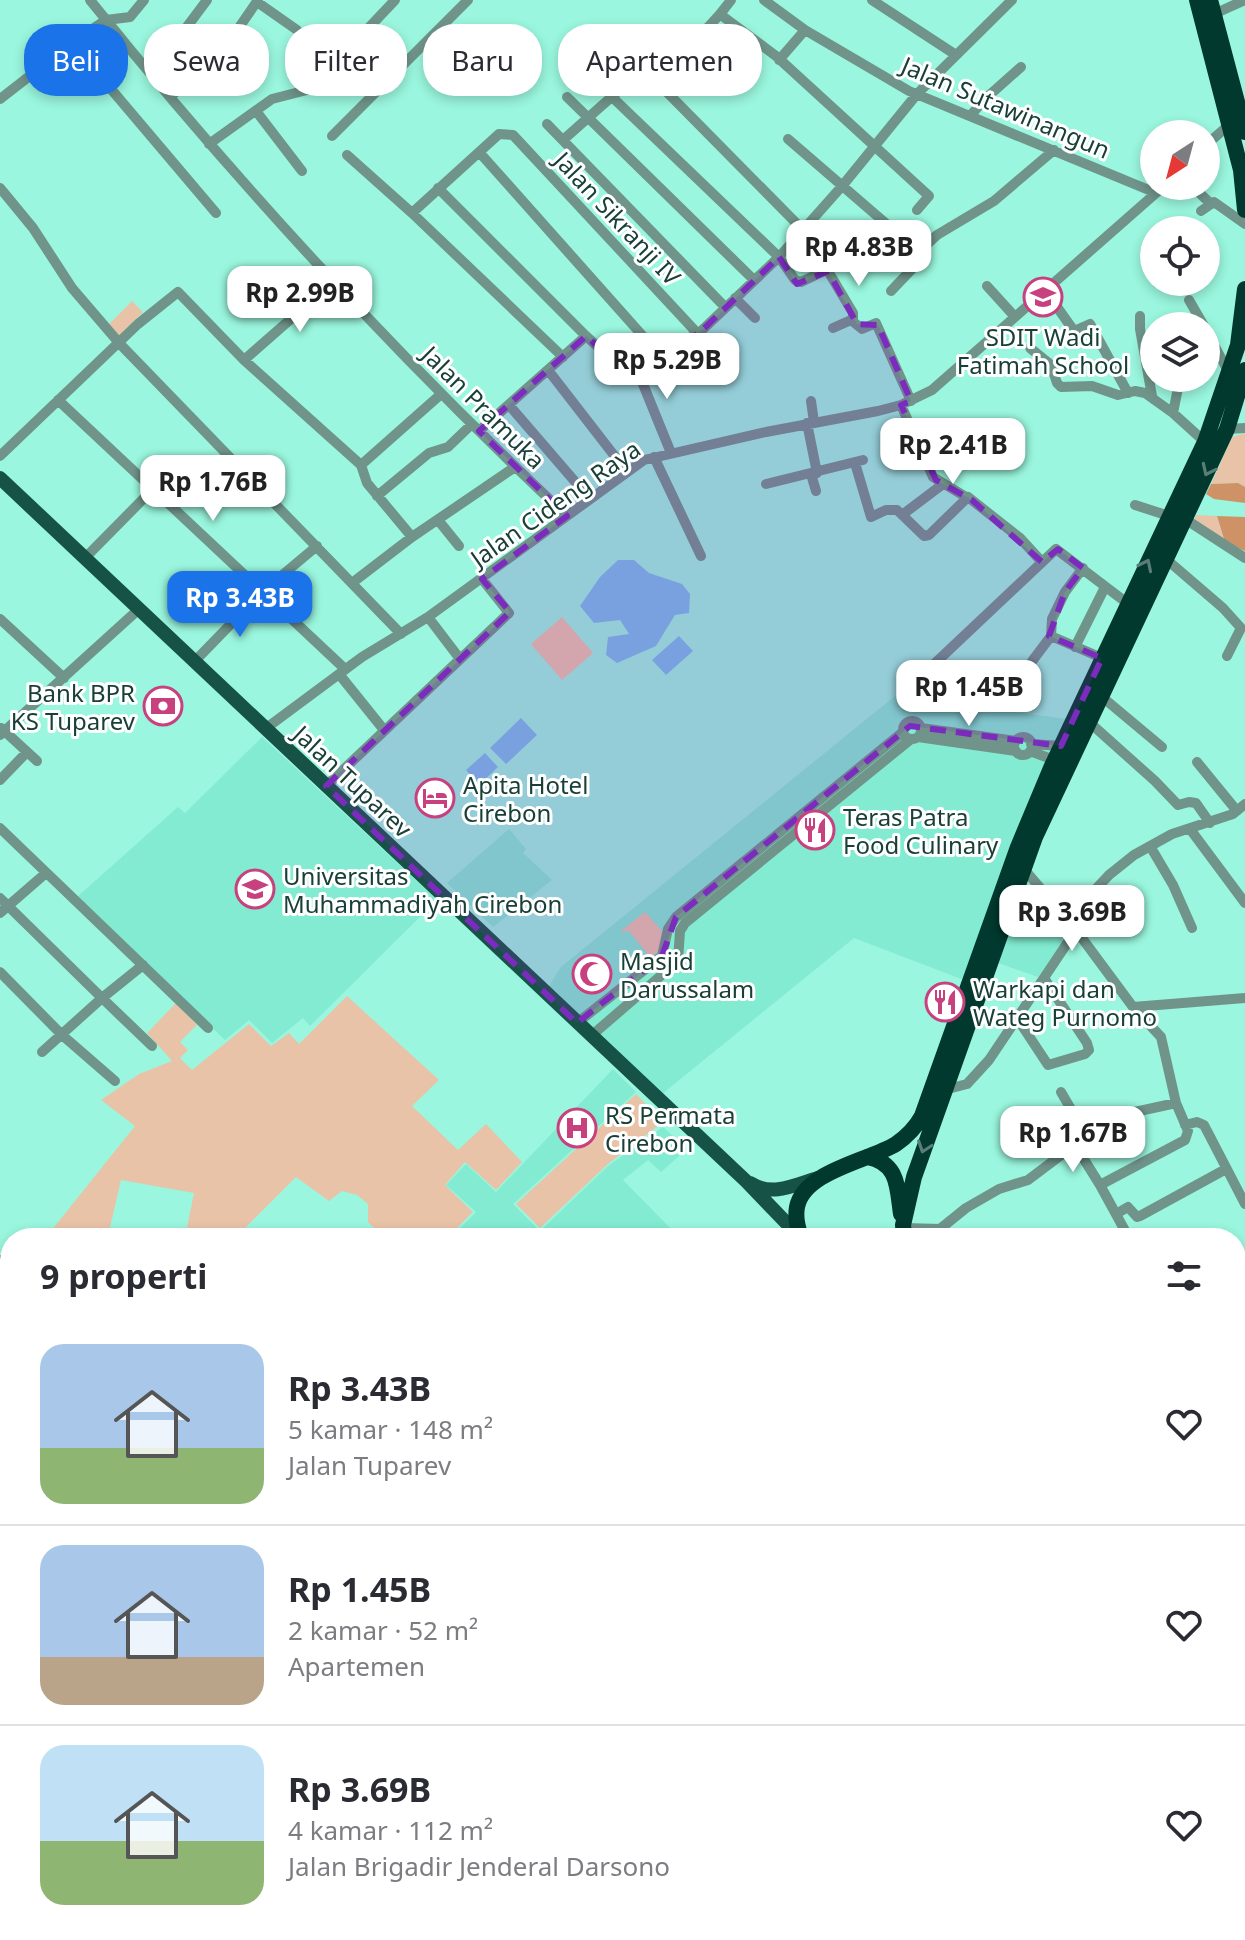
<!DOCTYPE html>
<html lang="id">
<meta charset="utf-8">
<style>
:root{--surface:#fff;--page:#f2f2f3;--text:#2b2b33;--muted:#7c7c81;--line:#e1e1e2;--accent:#1a73e8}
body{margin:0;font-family:"Noto Sans",sans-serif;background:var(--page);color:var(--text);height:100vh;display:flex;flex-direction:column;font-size:30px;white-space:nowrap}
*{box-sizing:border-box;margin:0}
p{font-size:26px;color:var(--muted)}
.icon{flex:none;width:44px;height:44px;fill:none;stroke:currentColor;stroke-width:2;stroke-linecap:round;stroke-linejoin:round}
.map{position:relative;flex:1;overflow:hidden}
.drawer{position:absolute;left:0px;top:1228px;width:1246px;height:712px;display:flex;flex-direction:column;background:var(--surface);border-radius:32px 32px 0 0;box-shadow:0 4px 12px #0003}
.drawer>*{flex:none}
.top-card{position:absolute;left:24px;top:24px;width:800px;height:72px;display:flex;gap:16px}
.needle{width:52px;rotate:216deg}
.tools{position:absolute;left:1140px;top:120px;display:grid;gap:16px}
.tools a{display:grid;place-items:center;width:80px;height:80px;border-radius:50%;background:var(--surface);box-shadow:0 4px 12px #0003;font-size:40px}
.price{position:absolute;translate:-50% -68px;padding:0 18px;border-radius:16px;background:#fff;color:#222;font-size:26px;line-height:52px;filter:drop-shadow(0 2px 4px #0008)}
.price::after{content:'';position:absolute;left:50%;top:48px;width:24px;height:18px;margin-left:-12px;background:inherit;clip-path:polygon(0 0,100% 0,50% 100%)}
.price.on{background:var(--accent);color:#fff}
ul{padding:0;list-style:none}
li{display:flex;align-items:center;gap:24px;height:200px;padding:0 40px}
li+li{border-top:2px solid var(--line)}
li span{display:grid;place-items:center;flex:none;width:224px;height:160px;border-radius:24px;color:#555}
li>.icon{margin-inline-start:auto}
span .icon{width:96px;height:96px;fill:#fffc;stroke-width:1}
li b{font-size:34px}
h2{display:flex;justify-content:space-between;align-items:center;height:96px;padding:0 40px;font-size:34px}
.pill{padding:0 28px;border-radius:32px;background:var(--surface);box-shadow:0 4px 12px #0003;font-size:28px;line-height:72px}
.pill.on{background:var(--accent);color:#fff}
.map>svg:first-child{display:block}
</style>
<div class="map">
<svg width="1245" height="1940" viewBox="0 0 1245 1940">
<rect width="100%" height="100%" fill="#9af6de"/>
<path fill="#82ebd1" d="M895,696L1067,719L964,980L854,938L662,1094L549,986L561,967Z
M262,737L437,900L310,1026L303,1018L272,1043L249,1020L225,1040L77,897L178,807L185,813Z
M509,829L526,849L523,853L552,880L493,927L447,883Z
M1022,897L1063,941L1038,977L998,963Z
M613,1069L636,1092L513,1204L540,1231L608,1166L663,1127L687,1149L661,1172L648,1160L623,1180L680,1238H450L476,1212L446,1185L466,1164L496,1192Z"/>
<path fill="#e9c3a8" d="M132,301L143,312L119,336L108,325Z
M1245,433V487L1238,483L1211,484L1232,437Z
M1196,515L1217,516L1225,542L1194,521Z
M562,617L593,653L562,680L531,644Z
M645,912L662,931L660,950L647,960L643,958L647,953L628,930L622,933V930Z
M347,996L439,1080L412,1106L458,1150L486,1124L522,1162L496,1190L465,1162L445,1185L473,1212L447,1238H378L381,1235L368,1222V1204L357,1195L342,1191L329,1201L296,1177L235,1238H185L194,1193L121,1180L108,1236L90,1231L86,1238L47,1236L135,1126L101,1100L139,1074L172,1061L147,1033L176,1003L197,1025L180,1042L188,1050L180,1058L192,1070L249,1024L271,1046L289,1033L299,1044Z
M636,1094L663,1122L608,1164L540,1228L516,1204Z"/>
<path fill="#cf9267" d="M1238,483L1245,487V503L1214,499L1206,494L1211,484Z
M1217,516L1245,517V551L1225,542Z"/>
<path fill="#78bfe9" d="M618,560H634L649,573L682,584L690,594L689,613L675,615L656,646L617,663L606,655L608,637L629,634L620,620L594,623L580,606L600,577Z
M679,636L693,651L666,675L652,660Z
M521,718L537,735L506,764L490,748Z
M485,753L498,767L479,785L466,770Z"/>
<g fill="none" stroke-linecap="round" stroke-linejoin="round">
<path stroke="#78bfe9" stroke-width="16" d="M0,1582L10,1591
M1236,1718L1245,1721"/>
<path stroke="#70948a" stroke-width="10" d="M90,0C237,183 396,355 567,516
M207,0L186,28L184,36C193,50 207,51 222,52
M764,0L805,30L909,91L1156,193
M872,0L956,55
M257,2L297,30
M1214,14L1245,0
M721,15L776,56L929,196L917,210
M72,43L216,213
M779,60L805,30
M647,72L803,230
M611,96L779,257L795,280L801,282L824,271H828L853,313V320
M170,97L222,52L258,0
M567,97L754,280
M0,99L72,43L106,20L130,17L144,0
M256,111L302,171
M970,116L985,99L1021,67
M547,124L725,307
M332,136L468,0
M788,139L890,227L896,232H901L911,243
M563,140L634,77C672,63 708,32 731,0
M209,144L272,99L307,90L326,73L395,0
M1206,145L1230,124
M479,152L657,352
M347,155L412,213L563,357
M1192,186L1210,203
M0,188L33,228L72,288L120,344L401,634
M438,188L586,336L615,362L629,364L698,334L779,257L843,185L917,94L1012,0
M1201,211L1214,202L1245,224
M412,213L499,134L513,135L698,334
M987,286L1015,317
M1045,290L1074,331L1090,324L1128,393
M891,291L912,269L913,261L922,249L937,235L994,201L1054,150
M735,298L755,318
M1189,300L1204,326
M1140,316V329L1152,396
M833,328L851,320L862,329L876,323L911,401
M1206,330L1228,371
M1030,348L1051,365L1057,383L1061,387L1092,386L1118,395L1135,391L1145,393L1173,413L1205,442
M244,360L333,282
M634,362L671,453
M548,370L627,472
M58,400L345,669
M811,401L814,422
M509,405L590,499
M901,405L933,477L966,497
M1173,413L1179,383
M807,423L817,473
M1227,429L1245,428
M479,431L586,336
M0,456L138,324L178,292L244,360L361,465L440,395
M654,457L701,556
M855,463L871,517L886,510H897L924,536L929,535L968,497L1020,538L1042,562
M361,465L367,483L412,537
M811,474L816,491
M766,484L863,460
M377,496L429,453L448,447L472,424
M1135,505L1169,516
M902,515L943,484
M1185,519L1245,558
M438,520L459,546
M85,558L153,489
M1166,559L1223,608L1241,628L1227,656
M352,583L412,537L515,467
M428,617L460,659
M0,619L64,678
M1051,636L1102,658
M1075,647L1105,587
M194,662L262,592L317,546
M339,674L384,730
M913,684L1056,549L1127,603
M1101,696L1162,747
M1003,700L1051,636L1052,619L1065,592L1083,568
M903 730a9 9 0 1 1 18 0a9 9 0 1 1-18 0Z
M1089,722L1155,781L1178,805L1189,802L1196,803L1210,823
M1,728L37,761
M921,728L1016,741
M265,729L362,657L428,617L644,460L766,432L878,411L901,405L932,390L1164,186
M0,735L139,609
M918,737L1016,751
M1014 746a9 9 0 1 1 18 0a9 9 0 1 1-18 0Z
M1031,744L1061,746
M1030,751L1054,760
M1197,762L1237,811
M0,780L27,752
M326,786L509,613L482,579
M0,828L208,1028
M1190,829L1245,903
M1150,846L1173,885L1192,928
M1024,869L1076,930L1133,1007L1161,1037L1176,1103L1188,1131L1185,1140L1100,1185L1129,1238
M0,898L102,998L143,965
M0,913L46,873
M1066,918L1091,898
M1081,920L1124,918
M0,972L62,1035L115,1081
M1133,1007L1245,998
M1017,1018L1048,1065L1085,1054L1089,1050L1087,1043L1044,978
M577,1023L662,956L668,929L676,917L903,732
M591,1036L678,961L680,931L685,923L911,739
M42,1052L102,998L152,1046
M944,1090L967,1084L989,1060L1076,930L1095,890L1109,875L1134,855L1172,834L1233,814L1245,804
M1061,1092L1086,1135
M1185,1125L1197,1122L1204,1125L1245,1204
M1075,1145L1100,1185
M1116,1214L1128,1207L1137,1217L1140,1216L1226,1169
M903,1228L940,1229L966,1208L999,1189L1028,1180L1105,1122L1121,1115L1176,1103
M1236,1300L1245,1302
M1236,1369L1239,1375H1245
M1236,1436L1245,1430
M0,1449L10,1456
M0,1492L10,1503
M0,1548L10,1561
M1236,1617L1245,1611
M0,1630L10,1637
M0,1661L10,1653
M0,1715L10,1707
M1236,1749L1239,1750
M0,1759L10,1751
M0,1804L10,1796
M1236,1848L1245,1863
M1236,1896L1245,1888
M290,1930L298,1940
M406,1930L419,1940
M432,1930L446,1940
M498,1930L513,1940
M600,1930L615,1940
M839,1930L847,1940
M1046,1930L1054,1940
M255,1938L257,1940
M41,1940L53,1930
M58,1940H64
M307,1940L320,1930
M537,1940L544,1930
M578,1940L585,1930
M770,1940L779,1930
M927,1940L937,1930
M1085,1940L1092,1930
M1190,1940L1200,1930"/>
<path stroke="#165246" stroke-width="14" d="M0,478L746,1181L801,1238
M750,1183C772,1197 795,1185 818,1178
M1236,1507L1245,1501"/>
<path stroke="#01392e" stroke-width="16" d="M1197,0L1241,170L1245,210
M1210,0L1245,132
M867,1157C899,1163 897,1187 901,1214
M801,1238C798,1228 795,1218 797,1207C804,1171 868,1161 896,1144C906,1137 916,1127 922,1116L1018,847L1051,768L1205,442L1238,345L1245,289
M904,1238L903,1225L914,1177L1035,837L1227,429L1245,370
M0,1263L10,1265
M1236,1629L1245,1638
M1236,1647L1245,1655"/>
</g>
<defs><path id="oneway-chevron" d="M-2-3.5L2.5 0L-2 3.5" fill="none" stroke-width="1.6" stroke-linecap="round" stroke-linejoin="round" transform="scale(2)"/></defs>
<g stroke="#5a7e77">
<use href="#oneway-chevron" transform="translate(1208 470) rotate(115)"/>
<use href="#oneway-chevron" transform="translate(1146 565) rotate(-64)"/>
<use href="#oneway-chevron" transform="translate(924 1147) rotate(109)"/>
</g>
<path fill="#7b2cbf" fill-opacity="0.2" stroke="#7b2cbf" stroke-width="6" stroke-dasharray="16 10" stroke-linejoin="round" d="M779,257L797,284L828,271L857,324L878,325L911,401L901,405L936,480L972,500L1042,562L1058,549L1083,568L1065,592L1049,636L1102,658L1061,746L910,726L676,917L662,956L577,1023L326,786L510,612L482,579L567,516L479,431L586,336L615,362L629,364L698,334Z"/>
<defs>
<symbol id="school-ring" viewBox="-11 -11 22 22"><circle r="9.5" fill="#fff" stroke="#c8417f" stroke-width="1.5"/><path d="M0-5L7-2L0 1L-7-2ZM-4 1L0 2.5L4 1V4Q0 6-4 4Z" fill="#c8417f"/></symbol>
<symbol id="bank-ring" viewBox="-11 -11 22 22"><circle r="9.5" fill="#fff" stroke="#c8417f" stroke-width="1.5"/><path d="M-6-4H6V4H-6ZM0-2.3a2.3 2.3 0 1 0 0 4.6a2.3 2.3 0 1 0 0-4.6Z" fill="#c8417f"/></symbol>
<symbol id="hotel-ring" viewBox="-11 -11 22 22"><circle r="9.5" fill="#fff" stroke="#c8417f" stroke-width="1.5"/><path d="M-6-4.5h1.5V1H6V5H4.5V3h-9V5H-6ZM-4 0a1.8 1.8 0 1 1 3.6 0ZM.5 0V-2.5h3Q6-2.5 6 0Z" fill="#c8417f"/></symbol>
<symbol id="restaurant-ring" viewBox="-11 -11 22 22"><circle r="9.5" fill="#fff" stroke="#c8417f" stroke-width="1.5"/><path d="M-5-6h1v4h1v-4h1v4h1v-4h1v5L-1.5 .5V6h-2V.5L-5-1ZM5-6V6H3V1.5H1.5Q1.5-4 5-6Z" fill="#c8417f"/></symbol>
<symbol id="university-ring" viewBox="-11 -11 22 22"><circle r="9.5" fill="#fff" stroke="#c8417f" stroke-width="1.5"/><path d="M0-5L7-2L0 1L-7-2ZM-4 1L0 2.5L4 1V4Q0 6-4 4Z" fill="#c8417f"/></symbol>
<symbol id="mosque-ring" viewBox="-11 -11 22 22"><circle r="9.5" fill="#fff" stroke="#c8417f" stroke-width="1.5"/><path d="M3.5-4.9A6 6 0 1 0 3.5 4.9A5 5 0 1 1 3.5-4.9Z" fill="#c8417f"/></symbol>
<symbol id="hospital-ring" viewBox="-11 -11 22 22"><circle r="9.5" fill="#fff" stroke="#c8417f" stroke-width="1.5"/><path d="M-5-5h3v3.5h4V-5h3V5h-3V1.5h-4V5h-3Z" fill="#c8417f"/></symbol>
</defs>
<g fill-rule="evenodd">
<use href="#school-ring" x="1021" y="275" width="44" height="44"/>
<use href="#bank-ring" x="141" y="684" width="44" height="44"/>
<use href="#hotel-ring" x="413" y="776" width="44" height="44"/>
<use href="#restaurant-ring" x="793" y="808" width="44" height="44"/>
<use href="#university-ring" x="233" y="867" width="44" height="44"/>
<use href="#mosque-ring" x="570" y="952" width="44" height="44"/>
<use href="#restaurant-ring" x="923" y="980" width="44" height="44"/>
<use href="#hospital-ring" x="555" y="1106" width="44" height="44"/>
</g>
<g text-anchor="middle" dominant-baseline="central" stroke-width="6" stroke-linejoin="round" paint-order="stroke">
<g font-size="24" fill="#194037" stroke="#fff">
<text transform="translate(1006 107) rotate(23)">Jalan Sutawinangun</text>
<text transform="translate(618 218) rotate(47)">Jalan Sikranji IV</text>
<text transform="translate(484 407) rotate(45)">Jalan Pramuka</text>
<text transform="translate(555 503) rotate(-35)">Jalan Cideng Raya</text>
<text transform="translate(353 781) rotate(43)">Jalan Tuparev</text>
</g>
<g font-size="24" fill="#194037" stroke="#fff" text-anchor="start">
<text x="1043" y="336" text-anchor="middle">SDIT Wadi<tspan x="1043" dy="28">Fatimah School</tspan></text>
<text x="135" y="692" text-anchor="end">Bank BPR<tspan x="135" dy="28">KS Tuparev</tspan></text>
<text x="463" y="784">Apita Hotel<tspan x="463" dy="28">Cirebon</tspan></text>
<text x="843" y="816">Teras Patra<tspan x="843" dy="28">Food Culinary</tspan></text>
<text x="283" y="875">Universitas<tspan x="283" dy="28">Muhammadiyah Cirebon</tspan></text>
<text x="620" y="960">Masjid<tspan x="620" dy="28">Darussalam</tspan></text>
<text x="973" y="988">Warkapi dan<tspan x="973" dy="28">Wateg Purnomo</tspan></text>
<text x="605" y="1114">RS Permata<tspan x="605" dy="28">Cirebon</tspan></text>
</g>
</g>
</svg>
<div class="tools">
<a><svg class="needle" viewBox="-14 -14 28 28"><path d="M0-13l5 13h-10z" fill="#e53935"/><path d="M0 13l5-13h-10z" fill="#7c7c81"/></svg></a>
<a><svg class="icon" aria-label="locate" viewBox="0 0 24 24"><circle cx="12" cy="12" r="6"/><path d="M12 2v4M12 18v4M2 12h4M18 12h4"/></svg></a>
<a><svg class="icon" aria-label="layers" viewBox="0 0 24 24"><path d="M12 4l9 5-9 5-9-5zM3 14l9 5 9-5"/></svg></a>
</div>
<b class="price" style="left:859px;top:288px">Rp 4.83B</b>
<b class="price" style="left:300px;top:334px">Rp 2.99B</b>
<b class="price" style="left:667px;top:401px">Rp 5.29B</b>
<b class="price" style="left:953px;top:486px">Rp 2.41B</b>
<b class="price" style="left:213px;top:523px">Rp 1.76B</b>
<b class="price on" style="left:240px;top:639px">Rp 3.43B</b>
<b class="price" style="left:969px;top:728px">Rp 1.45B</b>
<b class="price" style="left:1072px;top:953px">Rp 3.69B</b>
<b class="price" style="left:1073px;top:1174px">Rp 1.67B</b>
<div class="top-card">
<a class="pill on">Beli</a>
<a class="pill">Sewa</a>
<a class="pill">Filter</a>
<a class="pill">Baru</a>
<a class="pill">Apartemen</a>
</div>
<section class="drawer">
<h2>9 properti<svg class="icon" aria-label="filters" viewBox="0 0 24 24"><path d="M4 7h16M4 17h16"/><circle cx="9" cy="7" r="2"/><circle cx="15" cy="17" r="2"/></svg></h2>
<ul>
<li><span style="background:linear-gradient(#a9c7e8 65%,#8fb573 0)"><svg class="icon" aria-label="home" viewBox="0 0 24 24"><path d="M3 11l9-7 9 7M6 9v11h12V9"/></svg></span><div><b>Rp 3.43B</b><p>5 kamar · 148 m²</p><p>Jalan Tuparev</p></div><svg class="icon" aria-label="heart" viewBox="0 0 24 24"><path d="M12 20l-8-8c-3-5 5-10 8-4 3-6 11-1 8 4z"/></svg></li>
<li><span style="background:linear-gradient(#a9c7e8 70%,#b9a48a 0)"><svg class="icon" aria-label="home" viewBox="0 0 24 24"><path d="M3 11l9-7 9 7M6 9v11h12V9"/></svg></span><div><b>Rp 1.45B</b><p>2 kamar · 52 m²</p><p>Apartemen</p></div><svg class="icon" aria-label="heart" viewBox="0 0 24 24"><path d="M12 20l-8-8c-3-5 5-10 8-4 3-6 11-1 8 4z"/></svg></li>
<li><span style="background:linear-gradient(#bfe0f5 60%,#8fb573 0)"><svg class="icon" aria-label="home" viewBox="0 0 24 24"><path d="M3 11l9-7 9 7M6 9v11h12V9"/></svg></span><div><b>Rp 3.69B</b><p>4 kamar · 112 m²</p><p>Jalan Brigadir Jenderal Darsono</p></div><svg class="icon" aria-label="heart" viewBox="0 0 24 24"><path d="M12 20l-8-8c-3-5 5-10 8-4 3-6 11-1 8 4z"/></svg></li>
</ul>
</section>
</div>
